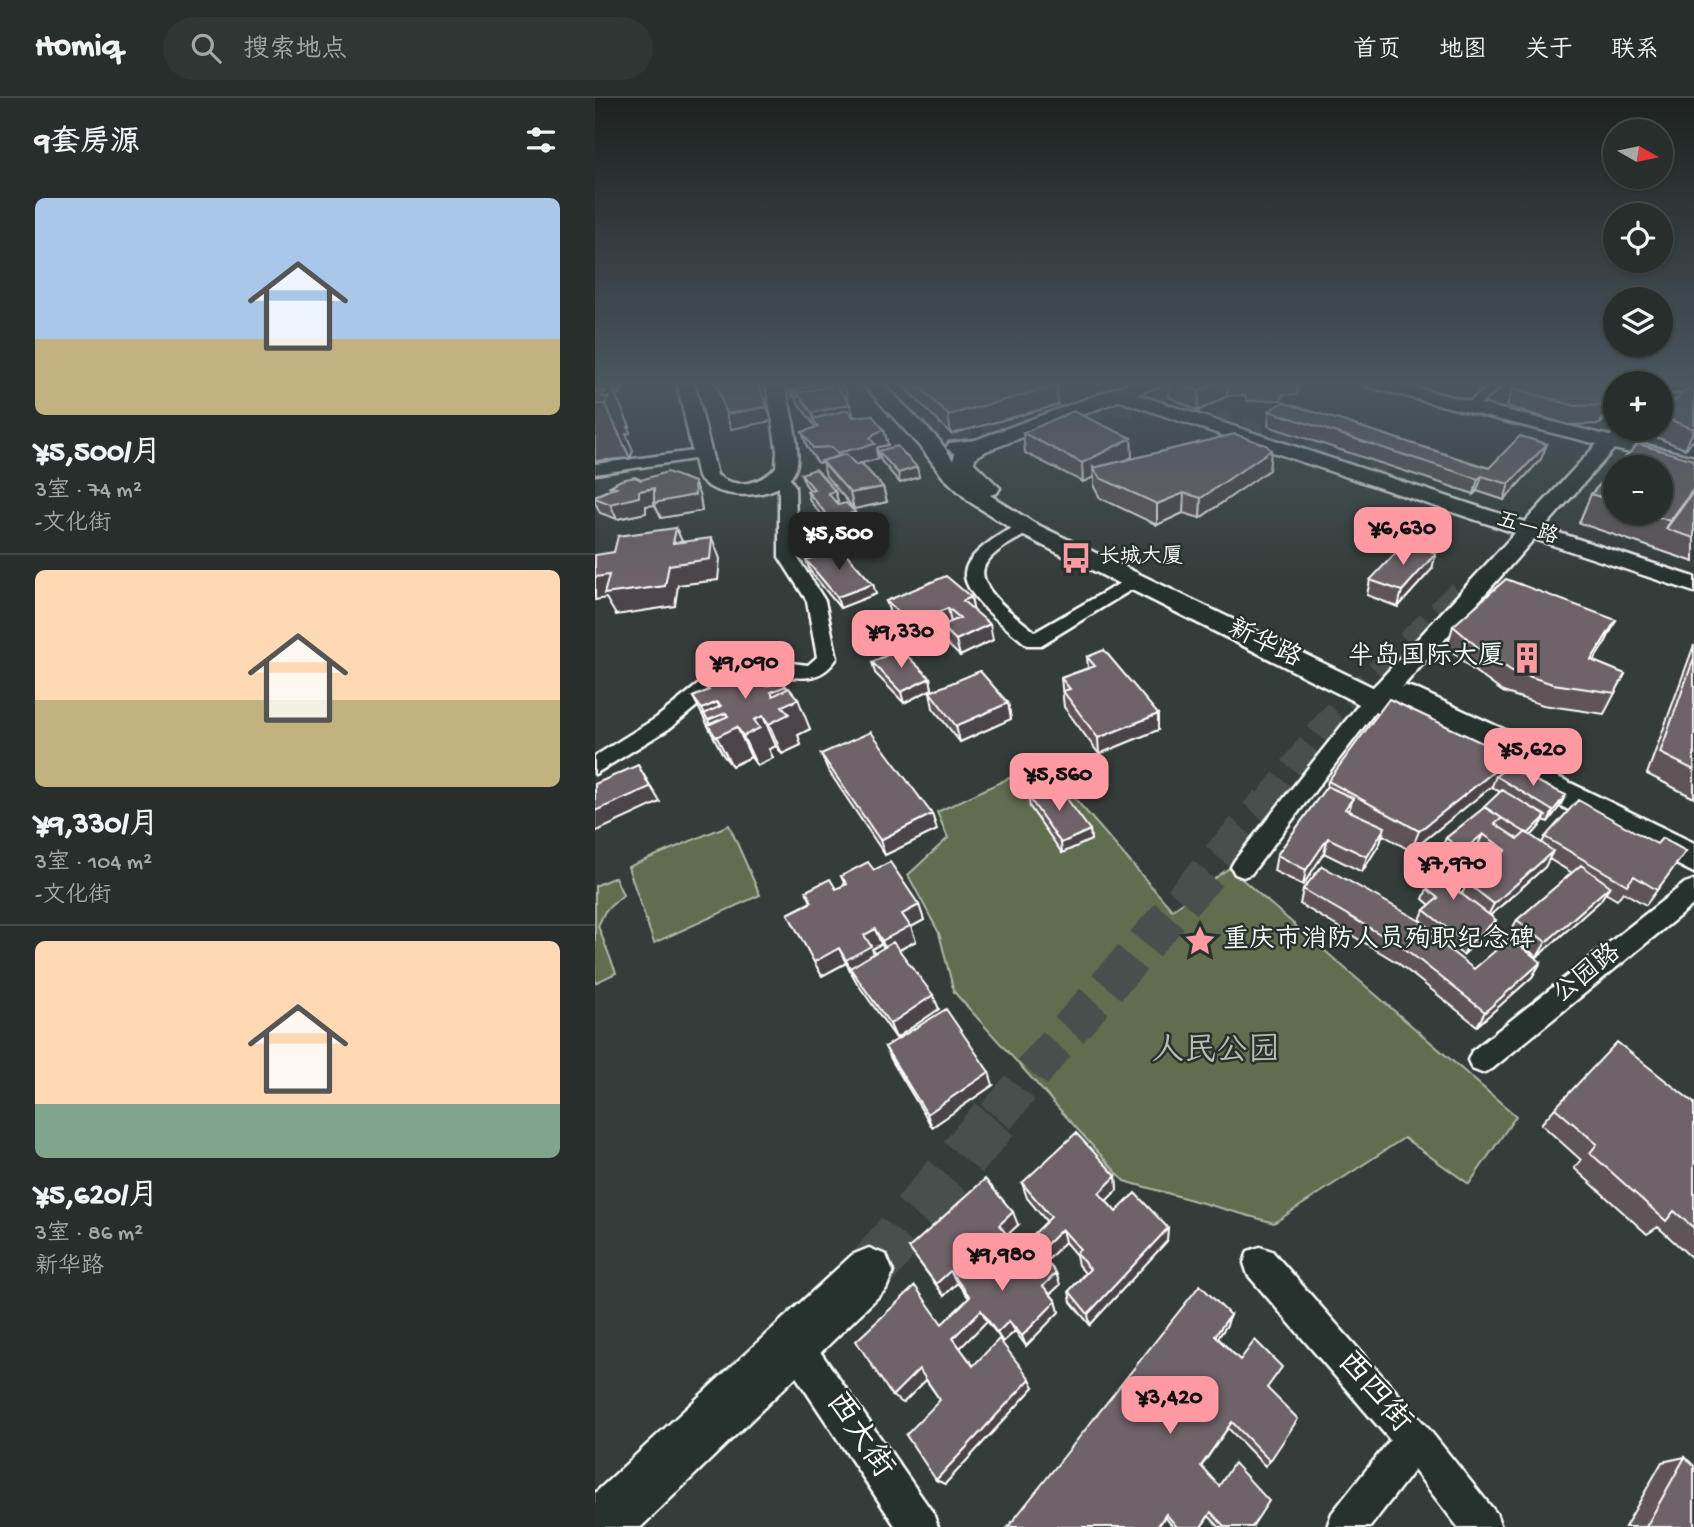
<!DOCTYPE html>
<html lang="zh">
<meta charset="utf-8">
<style>
:root{--surface:#272e2b;--page:#2f3633;--text:#f1f3f6;--muted:#a4a8a9;--line:#434a47;--accent:#ff9aa2}
body{margin:0;font-family:"Gochi Hand","LXGW WenKai TC",sans-serif;background:var(--page);color:var(--text);height:100vh;display:flex;flex-direction:column;font-size:26px;white-space:nowrap}
*{box-sizing:border-box;margin:0}
p{font-size:23px;color:var(--muted)}
.icon{flex:none;width:38px;height:38px;fill:none;stroke:currentColor;stroke-width:2;stroke-linecap:round;stroke-linejoin:round}
.map{position:relative;flex:1;overflow:hidden}
.panel{display:flex;flex-direction:column;background:var(--surface);width:595px}
.panel>*{flex:none}
.needle{width:46px;rotate:99deg}
.buttons{position:absolute;left:1008px;top:21px;display:grid;gap:14px}
.buttons a{display:grid;place-items:center;width:70px;height:70px;border-radius:50%;background:var(--surface);box-shadow:0 2px 5px #0004,0 0 0 2px var(--line);font-size:35px}
.price{position:absolute;translate:-50% -60px;padding:0 16px;border-radius:14px;background:var(--accent);color:#111;font-size:23px;line-height:46px;filter:drop-shadow(0 2px 4px #0008)}
.price::after{content:'';position:absolute;left:50%;top:42px;width:21px;height:16px;margin-left:-10px;background:inherit;clip-path:polygon(0 0,100% 0,50% 100%)}
.price.active{background:#222;color:#fff}
ul{padding:0;list-style:none}
li{display:grid;align-content:center;gap:14px;height:371px;padding:0 35px}
li+li{border-top:2px solid var(--line)}
li span{display:grid;place-items:center;height:217px;border-radius:10px;color:#555}
li>.icon{margin-inline-start:auto}
span .icon{width:126px;height:126px;fill:#fffc;stroke-width:1}
li b{font-size:30px}
h2{display:flex;justify-content:space-between;align-items:center;height:84px;padding:0 35px;font-size:30px}
header{display:flex;align-items:center;gap:42px;box-sizing:border-box;height:98px;padding:0 35px;background:var(--surface);border-bottom:2px solid var(--line)}
header strong{font-size:33px}
nav{display:flex;gap:38px;margin-inline-start:auto;font-size:24px}
.search{width:490px;height:63px;background:var(--page);display:flex;align-items:center;gap:18px;box-sizing:border-box;padding:0 24px;border-radius:38px;color:var(--muted);font-size:26px}
main{display:flex;flex:1;min-height:0}
.map>svg:first-child{display:block}
</style>
<header>
<strong>Homiq</strong>
<div class="search"><svg class="icon" aria-label="search" viewBox="0 0 24 24"><circle cx="10" cy="10" r="6"/><path d="M15 15l6 6"/></svg>搜索地点</div>
<nav><a>首页</a><a>地图</a><a>关于</a><a>联系</a></nav>
</header>
<main>
<section class="panel">
<h2>9套房源<svg class="icon" aria-label="filters" viewBox="0 0 24 24"><path d="M4 7h16M4 17h16"/><circle cx="9" cy="7" r="2"/><circle cx="15" cy="17" r="2"/></svg></h2>
<ul>
<li><span style="background:linear-gradient(#a9c7e8 65%,#c2b280 0)"><svg class="icon" aria-label="home" viewBox="0 0 24 24"><path d="M3 11l9-7 9 7M6 9v11h12V9"/></svg></span><div><b>¥5,500/月</b><p>3室 · 74 m²</p><p>-文化街</p></div></li>
<li><span style="background:linear-gradient(#ffd9b3 60%,#c2b280 0)"><svg class="icon" aria-label="home" viewBox="0 0 24 24"><path d="M3 11l9-7 9 7M6 9v11h12V9"/></svg></span><div><b>¥9,330/月</b><p>3室 · 104 m²</p><p>-文化街</p></div></li>
<li><span style="background:linear-gradient(#ffd9b3 75%,#7fa58c 0)"><svg class="icon" aria-label="home" viewBox="0 0 24 24"><path d="M3 11l9-7 9 7M6 9v11h12V9"/></svg></span><div><b>¥5,620/月</b><p>3室 · 86 m²</p><p>新华路</p></div></li>
</ul>
</section>
<div class="map">
<svg width="1099" height="1429" viewBox="0 0 1099 1429">
<rect width="100%" height="100%" fill="#343d39"/>
<filter id="ink" filterUnits="userSpaceOnUse"><feTurbulence type="fractalNoise" baseFrequency=".0143" numOctaves="2"/><feDisplacementMap in="SourceGraphic" scale="14" xChannelSelector="R" yChannelSelector="G"/><feConvolveMatrix kernelMatrix="1 2 1 2 8 2 1 2 1" color-interpolation-filters="sRGB"/></filter>
<g filter="url(#ink)">
<path fill="#606d4f" stroke="#b0b6a7" stroke-width="2" d="M448,664L577,812L634,770L921,1018L874,1086L809,1040L679,1125L529,1083L359,894L344,835L313,777L353,740L342,714Z
M134,727L165,797L59,845L33,769Z
M20,779L28,797L10,813L3,828L21,875L0,885V788Z"/>
<g fill="none" stroke-linecap="round" stroke-linejoin="round">
<path stroke="#48504d" stroke-width="22" stroke-dasharray="22 11" stroke-linecap="butt" d="M298,309C363,376 445,314 519,308C576,304 616,320 669,338C709,351 750,365 790,378"/>
<path stroke="#48504d" stroke-width="29" stroke-dasharray="29 14" stroke-linecap="butt" d="M672,706L735,624L870,492"/>
<path stroke="#48504d" stroke-width="38" stroke-dasharray="38 19" stroke-linecap="butt" d="M401,1019L456,952L674,705"/>
<path stroke="#48504d" stroke-width="50" stroke-dasharray="50 24" stroke-linecap="butt" d="M274,1174L402,1018"/>
<defs>
<path id="pedestrian" d="M899,284H911L878,312H870V308Z
M1099,288V294L1073,295L1066,300V290Z
M1023,331H1034L1018,347H1010V343Z"/>
<path id="minor" d="M107,352L112,353L114,356L112,359L0,376V366Z
M186,373L191,375L200,388L202,459L230,503L242,560C218,597 181,570 145,573L75,630L0,676V658L61,620L133,563L152,560L213,567L222,559L212,503L184,459V388L178,378Z
M431,425L439,430L437,433C422,442 402,450 392,464C374,487 425,521 440,534L534,480L540,479L549,484L446,547H432C416,533 368,498 370,475C371,464 381,455 388,449C400,439 417,429 431,425Z
M779,594L786,596L789,601L786,606L656,776L648,779L640,776L636,769L640,762L772,596Z
M1099,782V806L897,971L887,975L877,971L873,962L877,953L1090,785Z
M665,1149L677,1153L832,1329L901,1415L906,1429H863L819,1372L775,1429H732L737,1415L795,1342L653,1177L649,1165L653,1153Z
M200,1230L212,1235L338,1415L343,1429H301L188,1259L183,1247L188,1235Z"/>
<path id="tertiary" d="M82,284H99L122,377C141,392 166,386 181,369L182,353L171,284H189C193,305 207,350 201,370C190,403 122,405 103,379Z
M767,284H797L1099,359V371L1019,351L949,430L1099,479V494L939,441L802,595C791,605 785,611 770,607L766,601L784,583L920,435L519,301L516,297L519,293H531L930,424L1002,346L769,288Z"/>
<path id="secondary" d="M266,284H286L344,342L358,362L360,356L351,350L354,345L380,342L537,284H565L563,288L391,353L380,360L379,365L405,390L402,395L395,397L439,425L796,598L801,591L811,588L821,591L919,636L923,644L919,652L912,654L1099,745V775L862,656L857,648L862,640L869,638L846,627L842,634L831,637L820,634L423,435L375,404L348,379L328,352Z
M274,1150L291,1157L298,1174L291,1191L46,1429H0V1395L257,1157Z"/>
</defs>
<use href="#pedestrian" stroke="#fff" stroke-width="5"/>
<use href="#minor" stroke="#fff" stroke-width="5"/>
<use href="#tertiary" stroke="#fff" stroke-width="5"/>
<use href="#secondary" stroke="#fff" stroke-width="5"/>
<use href="#pedestrian" fill="#26332d" fill-rule="evenodd"/>
<use href="#minor" fill="#26332d" fill-rule="evenodd"/>
<use href="#tertiary" fill="#26332d" fill-rule="evenodd"/>
<use href="#secondary" fill="#26332d" fill-rule="evenodd"/>
</g>
<path fill="#5e5559" stroke="#fff" stroke-width="2" fill-rule="evenodd" d="M0,284H26L28,290L25,296H20L35,329H33L35,335L31,336L38,353L35,360L0,363Z
M193,284L252,299L250,300L259,319L289,332L293,347L283,349L281,352L283,361L266,365L288,389L292,404L259,411L231,378L227,364L223,365L212,349L207,334L220,330L219,327L201,302L200,299H198Z
M304,284H457L463,307L356,336Z
M575,284H703L702,297L688,296L686,302L652,303L650,297L632,298L603,313L574,299Z
M924,284H1041L1020,285V311L1005,326L973,327L912,308L918,290Z
M1099,289V342L1090,351L1061,339L1062,331H1066V322L1071,311Z
M674,313L894,370L952,346L946,361L909,402L882,393L879,396L673,328Z
M428,335L536,340L537,359L532,362L676,352L674,372L605,420L588,415L562,427L505,400L499,389V379L488,384L430,355Z
M283,353L322,369L324,379L305,385L286,363Z
M1099,362V464L984,425L996,396L1020,370V415H1066Z
M206,376L240,393L243,403L240,404L262,424L278,446L250,455L281,496L245,510L215,473L211,462L241,452L235,444L232,434L238,432L215,403L212,393L215,392L210,386Z
M46,382L99,384L105,399L107,413L66,420L60,407L51,408V415L22,421L5,415L0,404V398L16,391L15,388Z
M837,471L803,509L772,497L775,482Z
M376,499L378,511L398,542L365,558L350,544L347,530L320,542L296,519L291,503Z
M1021,522L1011,543L998,563L1030,576L1009,616L948,607L908,594L878,572L852,549L858,528Z
M1099,547V700L1052,676Z
M492,559L563,632L504,656L469,609L466,580L493,570Z
M277,564L335,580L337,591L309,605L280,575Z
M158,573L186,582L191,588L215,631L203,637L206,647L187,656L181,648L174,651L178,660L162,668L156,659L137,668L128,657L98,599L113,593L110,587L130,585L138,582L136,577Z
M335,594L413,605L416,621L365,644L338,610Z
M226,656L337,716L342,732L290,757L233,672Z
M912,669L965,708L953,724L949,722L945,728L936,738L947,745L950,739L1062,746L1091,753L1051,807L1028,794L1022,802L1010,795L1005,803L942,859L914,836L922,822L977,775L954,761L950,769L895,818L901,822L895,832L868,857L825,822L829,812L835,807L828,801L832,791L837,787L814,770L818,760L868,779L863,789L860,791L867,796L872,785L898,763L881,751L861,768L844,756L851,740L889,710L905,694L897,689V688L816,753L788,737L785,745L767,774L729,755L708,787L679,773L682,757L732,688L733,683Z
M433,698L495,732L496,742L467,755L435,709Z
M279,772L324,807L329,822L316,829L321,843L304,852L344,911L301,940L262,885L251,865L227,878L193,816L216,804L211,793L241,791L250,787L246,778ZM286,846L289,850L279,856L277,851Z
M708,791L820,840L879,871L946,864L937,879L882,928L803,865L705,806Z
M290,949L398,987L337,1029L297,963Z
M1099,1005V1162L1063,1129L1052,1136L979,1070L986,1062L946,1026L960,1010Z
M521,1078L522,1092L511,1103L521,1114L572,1143L495,1227L476,1204L474,1193L490,1175L483,1167L481,1157L470,1144L451,1163L461,1175L465,1187L455,1196L461,1203L464,1214L431,1248L420,1233L408,1244L392,1223L365,1250L379,1268L439,1289L350,1386L341,1382L345,1302L331,1282L308,1305L348,1225L374,1200L362,1185L349,1198L314,1150L423,1127L412,1137L424,1151L452,1124L432,1100L427,1085Z
M635,1217L632,1227L623,1240L673,1291L675,1363L670,1368L633,1330L606,1369L657,1429H624L614,1418L606,1429H578L570,1419L563,1429H413Z
M1090,1359L1099,1429H1030L1067,1364Z"/>
<path fill="#4c4549" stroke="#fff" stroke-width="2" d="M0,284H15L35,329H33L35,335L31,336L38,353L35,360L10,306H0Z
M20,284H26L28,290L25,296Z
M239,284L249,290L252,299L212,308L237,292H198L200,299H198L193,285Z
M623,284H633L632,298L603,313L604,294Z
M462,288L463,307L356,336L353,317Z
M1020,300V311L1005,326L1013,307Z
M255,306L259,320L220,324L217,315Z
M172,309L177,323L136,331L131,316Z
M1099,331V342L1090,351Z
M289,332L293,347L283,349L281,352L283,361L247,370L242,355L275,340L280,335Z
M536,340L537,359L503,377L498,370L499,379L488,384L487,365Z
M952,346L946,361L909,402L914,386Z
M676,352L674,372L605,420L606,400Z
M322,369L324,379L305,385L303,375Z
M887,378L882,393L879,396L883,381Z
M99,384L105,399L107,413L66,420L60,407L51,408V415L22,421L15,406L44,393Z
M288,389L292,404L259,411L255,395Z
M1099,390V399L1071,431L1075,423Z
M240,393L243,403L236,405L233,395Z
M589,395L588,415L562,427V406Z
M260,414L262,424L239,432L236,422Z
M81,430L90,450L117,440L125,461L123,482L83,487L80,508L21,517L11,500L0,502V479L78,445Z
M276,435L278,446L246,457L243,446Z
M841,455L837,471L803,509L807,493Z
M278,486L281,496L245,510L242,499Z
M376,499L379,515L368,503Z
M353,510L356,525L320,542L316,526Z
M1021,522L1011,543L986,583L996,562Z
M395,526L398,542L365,558L361,542Z
M184,577L189,589L191,588L198,604L203,601L215,631L203,637L206,647L187,656L174,626L168,584Z
M335,580L337,591L309,605L306,594Z
M122,604L128,616L131,615L142,629L156,659L137,668L107,611Z
M413,605L416,621L365,644L361,628Z
M563,616V632L504,656L503,640Z
M168,618L181,648L174,651L178,660L162,668L148,638L159,622Z
M917,659L907,680L901,678L897,688L816,753L824,733Z
M43,667L65,704L0,734V713Z
M971,697L965,708L953,724L958,713Z
M758,700L753,716L750,711Z
M337,716L342,732L290,757L285,742Z
M951,718L945,728L928,747L933,736Z
M790,729L785,745L767,774L772,759Z
M495,732L496,742L467,755L466,745Z
M888,736L881,751L861,768L868,753Z
M733,740L729,755L708,787L711,772Z
M958,753L950,769L891,821L899,806Z
M868,779L863,789L852,798L856,788Z
M1015,788L1005,803L942,859L951,844Z
M324,807L329,822L316,829L321,843L293,858L287,843L307,816Z
M901,822L895,832L868,857L873,847Z
M827,824L821,839L809,850Z
M280,831L286,846L277,851L282,863L255,870L258,876L251,862L269,837Z
M244,850L251,865L227,878L219,864Z
M946,864L937,879L882,928L890,914Z
M338,897L344,911L301,940L295,926Z
M394,974L398,987L337,1029L332,1016Z
M521,1078L522,1092L505,1109L504,1095Z
M418,1114L423,1127L409,1140L404,1127Z
M573,1130L572,1143L495,1227L493,1216Z
M467,1131L470,1144L448,1167L444,1154Z
M355,1173L362,1185L349,1198L341,1186Z
M461,1175L465,1187L452,1199L448,1188Z
M461,1203L464,1214L431,1248L427,1238Z
M386,1212L392,1223L365,1250L358,1240Z
M635,1217L632,1227L617,1248L620,1238Z
M414,1223L420,1233L408,1244L402,1235Z
M324,1271L333,1280L308,1305L297,1298Z
M435,1281L439,1289L350,1386L341,1382Z"/>
<path fill="#6d6368" stroke="#fff" stroke-width="2" d="M121,284H163L172,309L131,316Z
M232,284H245L249,290L243,291L240,287L203,295L204,300L198,292Z
M320,284H457L462,288L353,317Z
M583,284H623L604,294Z
M924,284H1036L1020,285V300L1013,307L980,308L918,290Z
M240,287L255,306L217,315L203,295Z
M1094,289H1099V331L1070,320L1071,311Z
M10,293L7,299H14L10,306H0V294Z
M688,304L894,370L925,338L952,346L914,386L887,378L883,381L674,313Z
M253,312L258,319L277,317L289,332L280,335L275,340L280,346L242,355L237,349L218,350L207,334L223,329L218,321Z
M478,313L536,340L487,365L428,335Z
M640,336L671,347L676,352L606,400L589,395L562,406L505,380L498,370Z
M1043,346L1099,362V390L1075,423L1052,415H1066V369H1021Z
M302,348L322,369L303,375L283,353Z
M251,356L261,367L266,365L288,389L255,395L227,363Z
M1020,370V404L996,396Z
M221,371L240,393L233,395L243,407L251,405L260,414L236,422L212,393L219,391L206,376Z
M72,374L99,384L100,397L59,405V390L44,393V399L15,406L0,400V398L21,389L15,388L26,382L40,379L46,382Z
M1099,393V440L1071,431Z
M265,423L276,435L243,446L232,434Z
M81,430L78,445L117,440L115,461L74,467L70,488L9,496L14,477L0,479V457L19,454L23,438Z
M811,444L841,455L807,493L775,482Z
M246,450L278,486L242,499L211,462Z
M351,478L376,499L368,503L395,526L361,542L346,528L365,520L353,510L316,526L291,503Z
M911,481L1021,522L996,562L1030,576L1020,595L958,586L917,573L885,551L858,528Z
M305,551L335,580L306,594L277,564Z
M509,552L563,616L503,640L468,593L475,591L466,580L500,568L492,559Z
M1099,560V672L1065,655Z
M175,566L184,577L168,584L171,588L186,582L191,588L176,594L178,598L194,590L203,601L187,608L194,616L174,626L168,618L159,622L165,630L148,638L142,629L121,639L113,627L133,618L131,615L113,622L109,616L126,608L122,604L107,611L98,599L114,592L110,587L126,580L130,585L139,581L136,577L155,569L158,573Z
M385,573L413,605L361,628L335,594Z
M794,601L917,659L824,733L733,683Z
M276,634L337,716L285,742L226,656Z
M43,667L55,689L0,713V686Z
M912,669L971,697L958,713L901,678Z
M461,686L495,732L466,745L433,698Z
M732,688L758,700L750,711L790,729L772,759L733,740L711,772L682,757Z
M907,692L951,718L933,736L889,709Z
M983,702L1062,746L1067,740L1091,753L1062,792L1039,778L1032,787L950,739Z
M890,709L907,720L900,726L923,741L931,734L958,753L899,806L872,785L911,752L888,736L868,753L851,740Z
M830,750L868,779L856,788L901,822L873,847L829,812L843,800L832,791L845,780L818,760Z
M273,764L279,772L295,764L324,807L307,816L315,828L287,843L280,831L269,837L276,848L251,862L244,850L219,864L193,816L217,804L211,793L235,781L241,791L252,786L246,778Z
M986,767L1015,788L951,844L922,822Z
M727,768L827,824L809,850L708,791Z
M829,832L879,871L915,840L946,864L890,914L809,850Z
M298,844L338,897L295,926L255,870Z
M351,911L394,974L332,1016L290,949Z
M1022,944L1099,1005V1130L1079,1113L1071,1123L995,1055L1002,1046L960,1010Z
M481,1035L521,1078L504,1095L521,1114L540,1095L573,1130L493,1216L474,1193L495,1171L481,1155L485,1151L467,1131L444,1154L461,1175L448,1188L461,1203L427,1238L414,1223L402,1235L386,1212L358,1240L378,1268L404,1241L435,1281L341,1382L311,1337L345,1302L324,1271L297,1298L261,1243L320,1188L347,1226L375,1199L355,1173L341,1186L314,1150L390,1081L418,1114L404,1127L424,1151L456,1119L427,1085Z
M605,1187L635,1217L620,1238L645,1262L660,1242L687,1269L672,1290L703,1321L675,1363L637,1324L606,1368L624,1388L639,1365L674,1403L657,1429H630L616,1414L606,1429H582L571,1416L562,1429H413Z
M1090,1359L1099,1368V1429H1051Z"/>
</g>
<linearGradient id="sky" x2="0" y2="1"><stop stop-color="#1d221f"/><stop offset="0.59" stop-color="#4a575f"/><stop offset="1" stop-color="#4a575f" stop-opacity="0"/></linearGradient>
<rect width="1099" height="484" fill="url(#sky)"/>
<defs>
<symbol id="bus-bare" viewBox="-9 -9 18 18"><path d="M-5-6H5V4H4V6H2V4H-2V6H-4V4H-5ZM-3.5-4V0h7V-4ZM-3.5 1.2v1.5H-2V1.2ZM2 1.2v1.5H3.5V1.2Z" fill="#ff9aa2" stroke="#26332d" stroke-width="2.5" paint-order="stroke"/></symbol>
<symbol id="building-bare" viewBox="-9 -9 18 18"><path d="M-4-6H4V6H1V3H-1V6H-4ZM-2.5-4.3h1.7v1.8h-1.7ZM.8-4.3h1.7v1.8H.8ZM-2.5-1h1.7V.8h-1.7ZM.8-1h1.7V.8H.8Z" fill="#ff9aa2" stroke="#26332d" stroke-width="2.5" paint-order="stroke"/></symbol>
<symbol id="sight-bare" viewBox="-9 -9 18 18"><path d="M0-6L1.8-2.2L6-1.7L2.9 1.2L3.7 5.4L0 3.3L-3.7 5.4L-2.9 1.2L-6-1.7L-1.8-2.2Z" fill="#ff9aa2" stroke="#26332d" stroke-width="2.5" paint-order="stroke"/></symbol>
</defs>
<g fill-rule="evenodd">
<use href="#bus-bare" x="459" y="438" width="44" height="44"/>
<use href="#building-bare" x="910" y="538" width="44" height="44"/>
<use href="#sight-bare" x="583" y="821" width="44" height="44"/>
</g>
<g text-anchor="middle" dominant-baseline="central" stroke-width="5" stroke-linejoin="round" paint-order="stroke">
<g font-size="21" fill="#fff" stroke="#26332d">
<text transform="translate(932 432) rotate(18)">五一路</text>
</g>
<g font-size="21" fill="#fff" stroke="#26332d" text-anchor="start">
<text x="504" y="460">长城大厦</text>
</g>
<g font-size="26" fill="#fff" stroke="#26332d">
<text transform="translate(669 547) rotate(26)">新华路</text>
<text transform="translate(993 877) rotate(-39)">公园路</text>
</g>
<g font-size="26" fill="#fff" stroke="#26332d" text-anchor="end">
<text x="909" y="560">半岛国际大厦</text>
<text x="628" y="843" text-anchor="start">重庆市消防人员殉职纪念碑</text>
</g>
<g font-size="32" fill="#b7bdb0" stroke="#26332d">
<text x="621" y="955">人民公园</text>
</g>
<g font-size="32" fill="#fff" stroke="#26332d">
<text transform="translate(778 1295) rotate(49)">西四街</text>
<text transform="translate(263 1338) rotate(56)">西大街</text>
</g>
</g>
</svg>
<div class="buttons">
<a><svg class="needle" viewBox="-14 -14 28 28"><path d="M0-13l5 13h-10z" fill="#e53935"/><path d="M0 13l5-13h-10z" fill="#a4a8a9"/></svg></a>
<a><svg class="icon" aria-label="locate" viewBox="0 0 24 24"><circle cx="12" cy="12" r="6"/><path d="M12 2v4M12 18v4M2 12h4M18 12h4"/></svg></a>
<a><svg class="icon" aria-label="layers" viewBox="0 0 24 24"><path d="M12 4l9 5-9 5-9-5zM3 14l9 5 9-5"/></svg></a>
<a>+</a>
<a>−</a>
</div>
<b class="price" style="left:808px;top:469px">¥6,630</b>
<b class="price active" style="left:244px;top:474px">¥5,500</b>
<b class="price" style="left:306px;top:572px">¥9,330</b>
<b class="price" style="left:150px;top:603px">¥9,090</b>
<b class="price" style="left:938px;top:690px">¥5,620</b>
<b class="price" style="left:464px;top:715px">¥5,560</b>
<b class="price" style="left:858px;top:804px">¥7,970</b>
<b class="price" style="left:407px;top:1195px">¥9,980</b>
<b class="price" style="left:575px;top:1338px">¥3,420</b>
</div>
</main>
